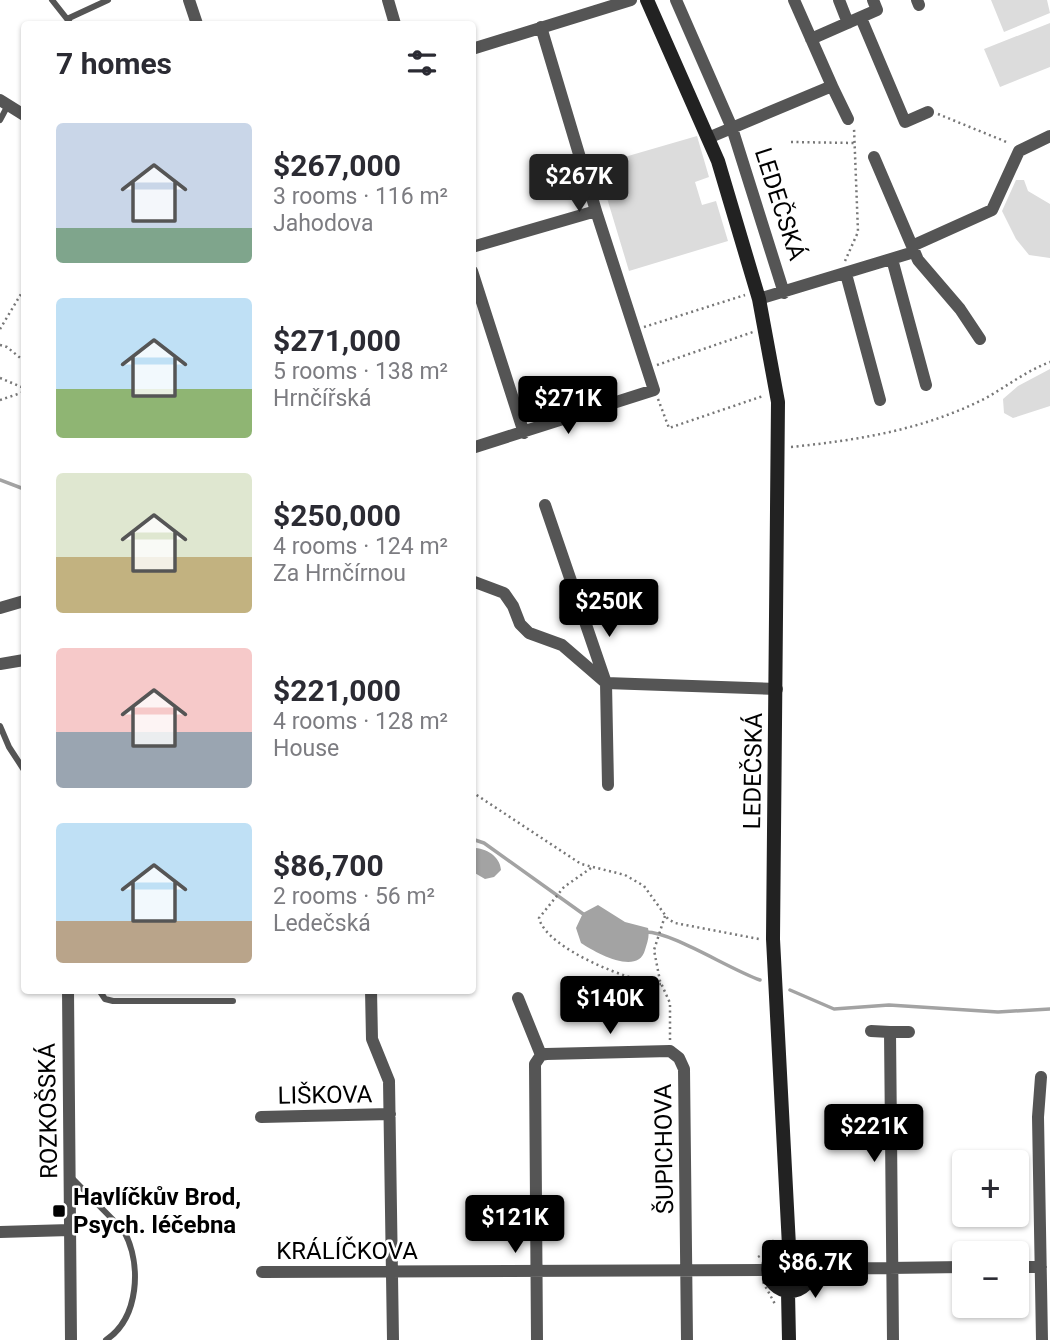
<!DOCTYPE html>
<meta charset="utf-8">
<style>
:root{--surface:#fff;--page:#f7f7f7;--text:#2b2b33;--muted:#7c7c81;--accent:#000}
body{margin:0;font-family:Roboto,sans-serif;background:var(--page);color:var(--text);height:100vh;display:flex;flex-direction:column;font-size:26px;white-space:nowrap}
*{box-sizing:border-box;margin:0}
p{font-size:23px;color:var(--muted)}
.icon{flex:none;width:38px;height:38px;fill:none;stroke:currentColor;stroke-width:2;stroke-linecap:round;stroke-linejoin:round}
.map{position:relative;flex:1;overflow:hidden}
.details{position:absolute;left:21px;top:21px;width:455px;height:973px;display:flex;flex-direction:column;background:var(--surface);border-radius:7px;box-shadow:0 2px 5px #0004}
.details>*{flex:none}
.buttons{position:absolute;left:952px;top:1150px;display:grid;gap:14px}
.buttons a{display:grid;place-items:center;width:77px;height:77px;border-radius:7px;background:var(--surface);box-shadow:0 2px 5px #0004;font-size:35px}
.price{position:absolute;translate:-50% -60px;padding:0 16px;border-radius:7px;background:var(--accent);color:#fff;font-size:23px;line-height:46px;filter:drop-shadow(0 2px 4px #0008)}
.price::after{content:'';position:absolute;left:50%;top:42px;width:21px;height:16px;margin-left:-10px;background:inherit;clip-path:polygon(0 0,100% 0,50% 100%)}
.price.active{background:#222;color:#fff}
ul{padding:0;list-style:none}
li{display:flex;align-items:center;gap:21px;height:175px;padding:0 35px}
li span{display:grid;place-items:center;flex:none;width:196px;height:140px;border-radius:7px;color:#555}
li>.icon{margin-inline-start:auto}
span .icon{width:84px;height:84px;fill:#fffc;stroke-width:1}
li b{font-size:30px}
h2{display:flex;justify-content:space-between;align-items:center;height:84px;padding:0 35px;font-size:30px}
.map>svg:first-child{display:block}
</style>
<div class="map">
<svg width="1050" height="1340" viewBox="0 0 1050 1340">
<rect width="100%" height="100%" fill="#fff"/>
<path fill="#dcdcdc" d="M991,0H1047L1050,13L1004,32Z
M1050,23V67L1000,87L984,49Z
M697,136L709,177L695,182L702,205L716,201L728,241L629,271L597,165Z
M1016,180H1024L1028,191L1050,204V258L1029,255L1016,239L1002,211Z
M1050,369V406L1013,418L1004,413L1003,399L1018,386Z"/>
<path fill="#a3a3a3" d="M473,848C486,848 500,856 501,870L494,877L485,879L473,872Z
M598,905L625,922L648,928C650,936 647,943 645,950C638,976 596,953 581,943L576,928L583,913Z"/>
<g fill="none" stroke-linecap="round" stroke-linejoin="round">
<path stroke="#a3a3a3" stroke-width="3.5" d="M0,480L24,489
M472,839L484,843L586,916
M646,932C672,932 729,969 760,980
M790,990L834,1009L889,1005L998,1012L1050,1009"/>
<path stroke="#777" stroke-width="2.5" stroke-dasharray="2 3.5" stroke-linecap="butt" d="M938,114L1009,143
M791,142L854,143
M845,261L858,232L854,128
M644,327L745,295
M0,329L24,289
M0,345L7,347L24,361
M657,365L753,332
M0,378L24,388
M658,399L669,428L763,396
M0,400L24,392
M791,447C859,440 922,430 984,399C1006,387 1026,371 1050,362
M472,792L581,864L625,875L644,886L668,919L675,923L759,939
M591,868L564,887L539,918C546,949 633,983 661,984
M665,916L654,950L660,981L670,1003V1041
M758,1257L767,1252L774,1240
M763,1282L775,1304"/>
<path stroke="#555" stroke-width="6" d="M52,0L71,24
M67,19L108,0
M0,120L8,105
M0,726L9,747L24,770
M99,990L105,999L113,1001H233
M71,1177L124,1231C142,1265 139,1318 106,1340"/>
<path stroke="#555" stroke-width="12" d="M189,0L197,24
M388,0L395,24
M676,0L732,128L784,293
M839,0L848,23
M917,0L919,5
M861,18L905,122L928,112
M811,39L877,10L873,0
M472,49L631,0
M832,86L848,119
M0,100L24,115
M708,138L832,86L794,0
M874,157L918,260L960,309L980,339
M912,246L992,210L1019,151L1050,136
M472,247L596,211
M892,259L926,385
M472,271L524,433
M846,274L880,400
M759,299L914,252
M472,448L654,390L596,211L541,27
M545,505L606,683L608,785
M472,581L504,593L513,606L520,624L529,633L562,645L606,683L777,689
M0,608L24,601
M0,664L24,660
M68,990L71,1340
M371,990L372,1039L389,1081L393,1340
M518,998L541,1055
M871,1031L890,1032
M1041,1077L1038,1117L1042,1340
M261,1117L390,1114
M0,1232L70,1230
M1017,1267H1041
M812,1269L964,1267
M262,1272L767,1270
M537,1340L535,1064L541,1055L546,1054L670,1051L679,1058L684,1069L687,1340
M893,1340L890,1032H909"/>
<path stroke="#222" stroke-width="14" d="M647,0L718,161L759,299L778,402L773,939L789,1246
M768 1269a22 22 0 1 1 44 0a22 22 0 1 1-44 0Z
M788,1292L789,1340"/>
</g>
<rect fill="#000" stroke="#fff" stroke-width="2.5" x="52" y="1204" width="14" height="14" rx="3.5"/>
<g text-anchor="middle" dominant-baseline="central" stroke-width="5" stroke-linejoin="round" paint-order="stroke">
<g font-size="24" fill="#000" stroke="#fff">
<text transform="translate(780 204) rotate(72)">LEDEČSKÁ</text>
<text transform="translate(753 771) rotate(-89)">LEDEČSKÁ</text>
<text transform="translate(325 1095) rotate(-1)">LIŠKOVA</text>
<text transform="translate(48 1111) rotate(-91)">ROZKOŠSKÁ</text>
<text transform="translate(664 1149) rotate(-91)">ŠUPICHOVA</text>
<text x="347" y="1251">KRÁLÍČKOVA</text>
</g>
<g font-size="24" font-weight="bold" fill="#000" stroke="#fff" text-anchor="start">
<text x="73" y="1197">Havlíčkův Brod,<tspan x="73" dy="28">Psych. léčebna</tspan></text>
</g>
</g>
</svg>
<div class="buttons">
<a>+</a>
<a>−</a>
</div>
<b class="price active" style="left:579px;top:214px">$267K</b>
<b class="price" style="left:568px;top:436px">$271K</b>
<b class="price" style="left:609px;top:639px">$250K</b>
<b class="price" style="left:610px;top:1036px">$140K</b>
<b class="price" style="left:874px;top:1164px">$221K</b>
<b class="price" style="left:515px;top:1255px">$121K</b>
<b class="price" style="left:815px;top:1300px">$86.7K</b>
<section class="details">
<h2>7 homes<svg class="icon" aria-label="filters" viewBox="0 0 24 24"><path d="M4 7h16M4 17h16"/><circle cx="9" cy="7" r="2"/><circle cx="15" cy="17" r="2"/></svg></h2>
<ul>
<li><span style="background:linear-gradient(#c9d6e8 75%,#7fa58c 0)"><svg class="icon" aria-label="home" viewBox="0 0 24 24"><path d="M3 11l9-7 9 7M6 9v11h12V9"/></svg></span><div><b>$267,000</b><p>3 rooms · 116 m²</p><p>Jahodova</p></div></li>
<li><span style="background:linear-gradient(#bfe0f5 65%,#8fb573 0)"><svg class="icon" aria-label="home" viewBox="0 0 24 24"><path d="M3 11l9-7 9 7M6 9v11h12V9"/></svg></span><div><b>$271,000</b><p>5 rooms · 138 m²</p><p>Hrnčířská</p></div></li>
<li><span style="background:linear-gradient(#dfe7d0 60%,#c2b280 0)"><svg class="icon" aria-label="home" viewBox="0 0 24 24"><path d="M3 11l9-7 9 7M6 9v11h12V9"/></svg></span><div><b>$250,000</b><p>4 rooms · 124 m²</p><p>Za Hrnčírnou</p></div></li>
<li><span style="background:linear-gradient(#f6c9c9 60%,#9aa5b1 0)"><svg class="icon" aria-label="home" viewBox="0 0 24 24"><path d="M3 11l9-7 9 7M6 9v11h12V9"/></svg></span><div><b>$221,000</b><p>4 rooms · 128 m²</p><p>House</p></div></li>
<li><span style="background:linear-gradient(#bfe0f5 70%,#b9a48a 0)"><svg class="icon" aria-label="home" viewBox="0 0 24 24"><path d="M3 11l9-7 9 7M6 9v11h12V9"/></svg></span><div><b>$86,700</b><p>2 rooms · 56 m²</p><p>Ledečská</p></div></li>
</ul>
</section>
</div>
